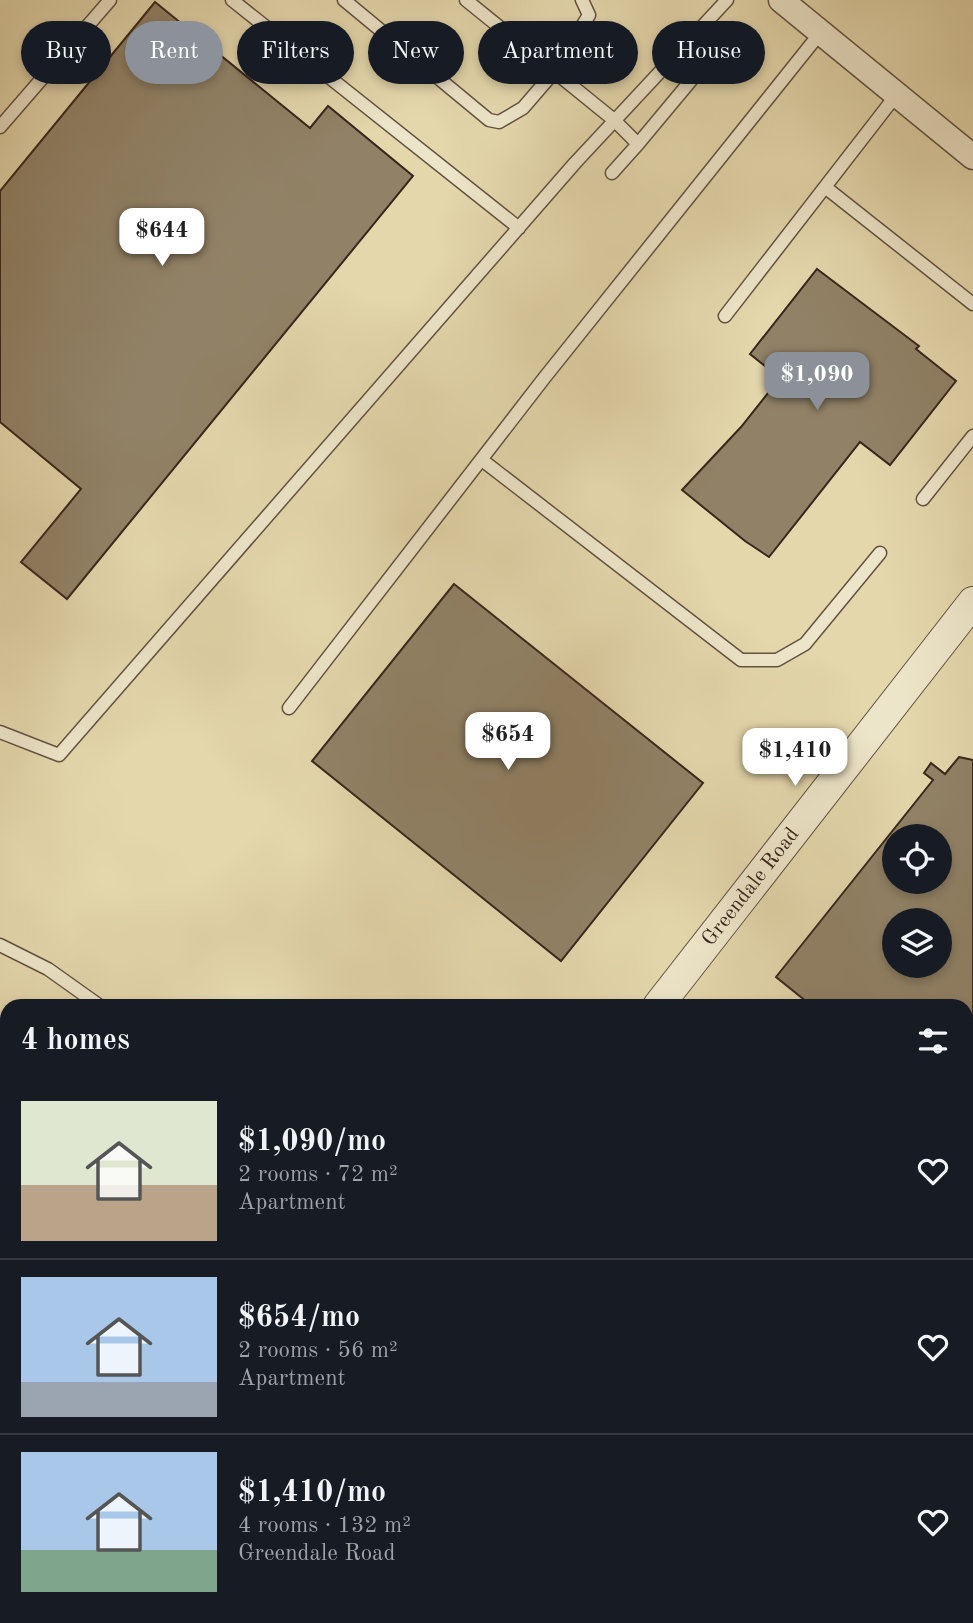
<!DOCTYPE html>
<meta charset="utf-8">
<style>
:root{--surface:#171b24;--page:#20242c;--text:#f1f3f6;--muted:#9ea1a6;--line:#363941;--accent:#8c9099}
body{margin:0;font-family:"Old Standard TT",serif;background:var(--page);color:var(--text);height:100vh;display:flex;flex-direction:column;font-size:26px;white-space:nowrap}
*{box-sizing:border-box;margin:0}
p{font-size:23px;color:var(--muted)}
.icon{flex:none;width:38px;height:38px;fill:none;stroke:currentColor;stroke-width:2;stroke-linecap:round;stroke-linejoin:round}
.map{position:relative;flex:1;overflow:hidden}
.sheet{position:absolute;left:0px;top:999px;width:973px;height:625px;display:flex;flex-direction:column;background:var(--surface);border-radius:21px 21px 0 0;box-shadow:0 4px 10px #0003}
.sheet>*{flex:none}
.top-card{position:absolute;left:21px;top:21px;width:931px;height:63px;display:flex;gap:14px}
.controls{position:absolute;left:882px;top:824px;display:grid;gap:14px}
.controls a{display:grid;place-items:center;width:70px;height:70px;border-radius:50%;background:var(--surface);box-shadow:0 4px 10px #0003;font-size:35px}
.price{position:absolute;translate:-50% -60px;padding:0 16px;border-radius:14px;background:#fff;color:#222;font-size:23px;line-height:46px;filter:drop-shadow(0 2px 4px #0008)}
.price::after{content:'';position:absolute;left:50%;top:42px;width:21px;height:16px;margin-left:-10px;background:inherit;clip-path:polygon(0 0,100% 0,50% 100%)}
.price.current{background:var(--accent);color:#fff}
ul{padding:0;list-style:none}
li{display:flex;align-items:center;gap:21px;height:175px;padding:0 21px}
li+li{border-top:2px solid var(--line)}
li span{display:grid;place-items:center;flex:none;width:196px;height:140px;border-radius:0px;color:#555}
li>.icon{margin-inline-start:auto}
span .icon{width:84px;height:84px;fill:#fffc;stroke-width:1}
li b{font-size:30px}
h2{display:flex;justify-content:space-between;align-items:center;height:84px;padding:0 21px;font-size:30px}
.tag{padding:0 24px;border-radius:32px;background:var(--surface);box-shadow:0 4px 10px #0003;font-size:24px;line-height:63px}
.tag.current{background:var(--accent);color:#fff}
.map>svg:first-child{display:block}
</style>
<div class="map">
<svg width="973" height="1623" viewBox="0 0 973 1623">
<rect width="100%" height="100%" fill="#e4d7ac"/>
<filter id="stains"><feTurbulence type="fractalNoise" baseFrequency=".00286" numOctaves="4"/><feColorMatrix values="0 0 0 0 .2 0 0 0 0 .09 0 0 0 0 .02 0 0 0 .5 -.17"/></filter>
<radialGradient id="worn" r=".72"><stop offset=".6" stop-color="#630" stop-opacity="0"/><stop offset="1" stop-color="#630" stop-opacity=".3"/></radialGradient>
<path fill="#918267" stroke="#38261c" stroke-width="2" fill-rule="evenodd" d="M155,2L310,128L328,106L413,176L67,599L21,562L81,489L0,422V191Z
M817,269L919,346L916,349L956,381L890,465L860,442L769,557L745,541L682,490L741,427L780,378L750,354Z
M454,584L703,783L561,961L312,761Z
M959,757L973,760V1135L966,1129V1006H812L776,977L933,780L924,773L931,763L945,774ZM894,836H940V882H894ZM894,920H940V966H894Z
M7,1093V1341L0,1336V1102Z
M966,1396L973,1401V1435L966,1443Z
M966,1460L973,1465V1623H637L630,1617H966Z"/>
<g fill="none" stroke-linecap="round" stroke-linejoin="round">
<defs>
<path id="service" d="M232,0L519,228
M344,0L489,120L499,122L523,108L554,72L589,15L582,0
M466,0L614,120L638,144L708,60C714,45 709,41 699,29
M0,127L110,0
M612,173L638,144
M825,187L973,304
M725,316L897,94
M482,460L741,660H777L805,644L880,553
M923,499L973,436
M289,708L545,377L821,32
M0,732L59,755L575,163L727,0
M0,945L48,969L100,1006
M966,1244L973,1250
M0,1425L7,1431
M0,1524L7,1529"/>
<path id="minor" d="M781,0L973,157"/>
<path id="tertiary" d="M658,1006L973,602
M160,1623L165,1617"/>
</defs>
<use href="#service" stroke="#635240" stroke-width="15"/>
<use href="#minor" stroke="#635240" stroke-width="27"/>
<use href="#tertiary" stroke="#635240" stroke-width="32"/>
<use href="#service" stroke="#ede5c9" stroke-width="12"/>
<use href="#minor" stroke="#ede5c9" stroke-width="24"/>
<use href="#tertiary" stroke="#ede5c9" stroke-width="30"/>
</g>
<g text-anchor="middle" dominant-baseline="central" stroke-width="6" stroke-linejoin="round" paint-order="stroke">
<g font-size="21" fill="#38261c" stroke="#ede5c9">
<text transform="translate(751 887) rotate(-52)">Greendale Road</text>
</g>
</g>
<rect width="100%" height="100%" filter="url(#stains)"/>
<rect width="100%" height="100%" fill="url(#worn)"/>
</svg>
<div class="controls">
<a><svg class="icon" aria-label="locate" viewBox="0 0 24 24"><circle cx="12" cy="12" r="6"/><path d="M12 2v4M12 18v4M2 12h4M18 12h4"/></svg></a>
<a><svg class="icon" aria-label="layers" viewBox="0 0 24 24"><path d="M12 4l9 5-9 5-9-5zM3 14l9 5 9-5"/></svg></a>
</div>
<b class="price" style="left:162px;top:268px">$644</b>
<b class="price current" style="left:817px;top:412px">$1,090</b>
<b class="price" style="left:508px;top:772px">$654</b>
<b class="price" style="left:795px;top:788px">$1,410</b>
<div class="top-card">
<a class="tag">Buy</a>
<a class="tag current">Rent</a>
<a class="tag">Filters</a>
<a class="tag">New</a>
<a class="tag">Apartment</a>
<a class="tag">House</a>
</div>
<section class="sheet">
<h2>4 homes<svg class="icon" aria-label="filters" viewBox="0 0 24 24"><path d="M4 7h16M4 17h16"/><circle cx="9" cy="7" r="2"/><circle cx="15" cy="17" r="2"/></svg></h2>
<ul>
<li><span style="background:linear-gradient(#dfe7d0 60%,#b9a48a 0)"><svg class="icon" aria-label="home" viewBox="0 0 24 24"><path d="M3 11l9-7 9 7M6 9v11h12V9"/></svg></span><div><b>$1,090/mo</b><p>2 rooms · 72 m²</p><p>Apartment</p></div><svg class="icon" aria-label="heart" viewBox="0 0 24 24"><path d="M12 20l-8-8c-3-5 5-10 8-4 3-6 11-1 8 4z"/></svg></li>
<li><span style="background:linear-gradient(#a9c7e8 75%,#9aa5b1 0)"><svg class="icon" aria-label="home" viewBox="0 0 24 24"><path d="M3 11l9-7 9 7M6 9v11h12V9"/></svg></span><div><b>$654/mo</b><p>2 rooms · 56 m²</p><p>Apartment</p></div><svg class="icon" aria-label="heart" viewBox="0 0 24 24"><path d="M12 20l-8-8c-3-5 5-10 8-4 3-6 11-1 8 4z"/></svg></li>
<li><span style="background:linear-gradient(#a9c7e8 70%,#7fa58c 0)"><svg class="icon" aria-label="home" viewBox="0 0 24 24"><path d="M3 11l9-7 9 7M6 9v11h12V9"/></svg></span><div><b>$1,410/mo</b><p>4 rooms · 132 m²</p><p>Greendale Road</p></div><svg class="icon" aria-label="heart" viewBox="0 0 24 24"><path d="M12 20l-8-8c-3-5 5-10 8-4 3-6 11-1 8 4z"/></svg></li>
</ul>
</section>
</div>
